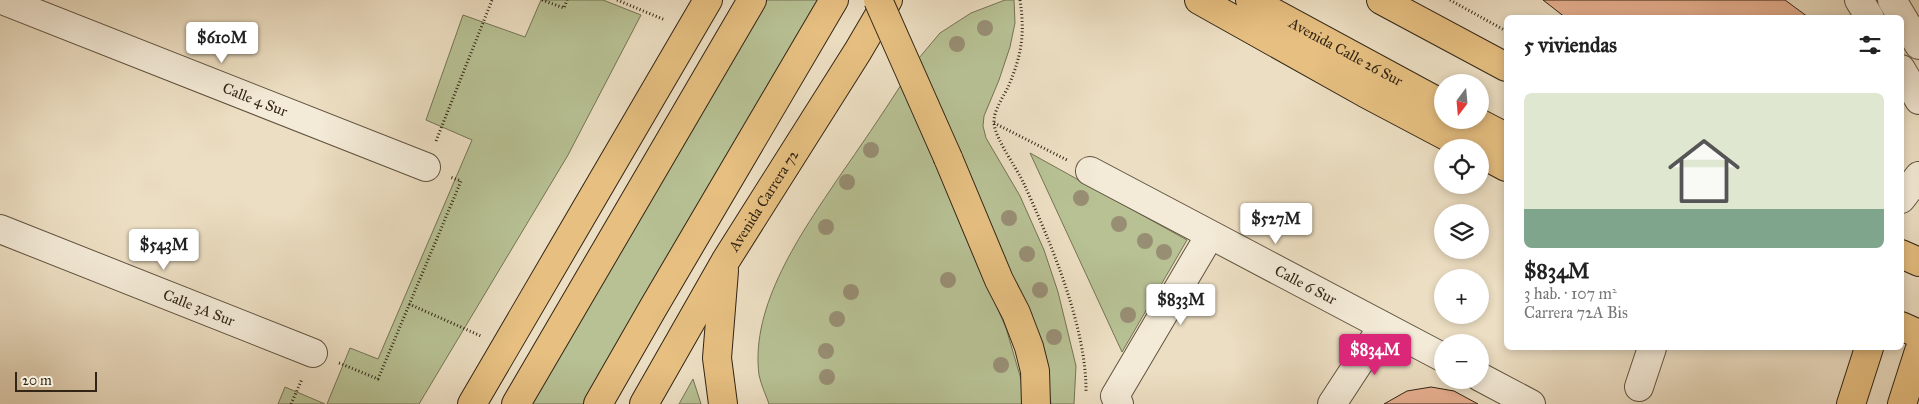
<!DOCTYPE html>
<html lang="es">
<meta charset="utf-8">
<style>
:root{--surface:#fff;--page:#f6f6f6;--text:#222;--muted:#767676;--line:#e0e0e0;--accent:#db2777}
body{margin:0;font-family:"IM FELL Great Primer",serif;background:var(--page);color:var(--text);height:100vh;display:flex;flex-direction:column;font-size:19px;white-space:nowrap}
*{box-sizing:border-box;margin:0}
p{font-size:16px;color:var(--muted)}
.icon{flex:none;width:28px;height:28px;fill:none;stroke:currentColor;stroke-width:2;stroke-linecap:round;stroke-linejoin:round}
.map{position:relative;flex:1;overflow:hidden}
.panel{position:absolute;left:1504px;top:15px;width:400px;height:335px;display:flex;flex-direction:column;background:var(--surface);border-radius:8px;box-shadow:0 2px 8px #0003}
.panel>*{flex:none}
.needle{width:32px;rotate:196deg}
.controls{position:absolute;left:1434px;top:74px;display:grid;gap:10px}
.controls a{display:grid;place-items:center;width:55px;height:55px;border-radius:50%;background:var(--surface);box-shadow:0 2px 8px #0003;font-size:25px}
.scale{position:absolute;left:15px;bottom:12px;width:82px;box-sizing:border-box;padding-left:5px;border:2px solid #322515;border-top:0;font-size:14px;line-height:18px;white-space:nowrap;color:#322515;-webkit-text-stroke:4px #f3ead7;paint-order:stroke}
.price{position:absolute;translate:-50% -42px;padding:0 11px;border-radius:5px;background:#fff;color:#222;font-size:16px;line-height:32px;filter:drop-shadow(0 1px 2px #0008)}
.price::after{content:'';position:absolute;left:50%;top:30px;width:15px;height:11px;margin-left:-8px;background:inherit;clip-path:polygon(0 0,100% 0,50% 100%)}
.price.current{background:var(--accent);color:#fff}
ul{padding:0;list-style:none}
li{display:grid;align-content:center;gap:10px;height:265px;padding:0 20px}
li+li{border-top:1px solid var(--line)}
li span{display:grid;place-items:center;height:155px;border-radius:8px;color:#555}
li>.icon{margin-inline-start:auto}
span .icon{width:90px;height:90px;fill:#fffc;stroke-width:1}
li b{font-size:21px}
h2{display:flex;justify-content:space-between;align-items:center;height:60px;padding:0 20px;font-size:21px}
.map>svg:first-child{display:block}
</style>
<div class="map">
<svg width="1919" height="404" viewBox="0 0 1919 404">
<rect width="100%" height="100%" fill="#ecdec2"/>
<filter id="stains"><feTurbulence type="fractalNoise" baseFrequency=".004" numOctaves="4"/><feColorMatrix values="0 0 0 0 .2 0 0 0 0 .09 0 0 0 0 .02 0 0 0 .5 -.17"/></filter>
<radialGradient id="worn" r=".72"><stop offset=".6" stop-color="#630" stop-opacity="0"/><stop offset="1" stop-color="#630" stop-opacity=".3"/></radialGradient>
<path fill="#b7c194" stroke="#747354" d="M541,0H603L641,15L568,155L419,404H327L350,348L378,359L472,140L426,120L463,15L525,37Z
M765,0H819L584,404H532Z
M1005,0H1014L1015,23L1010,47L999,80L984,116L983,126L986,138L1020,196L1044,250L1058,292L1076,366L1074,404H1051L1046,374L1016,289L919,58L940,33L971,13Z
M901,85L1006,328L1023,386L1022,404H769C766,395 761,385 759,375C750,305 802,232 839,177C860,147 881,116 901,85Z
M1030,153L1187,240L1122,352Z
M693,379L701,404H679Z
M285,387L325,404H278Z"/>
<path fill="#e7b091" stroke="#322515" d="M1543,0H1785L1808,17L1566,18Z
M1431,387L1454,391L1478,404H1384L1407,391Z"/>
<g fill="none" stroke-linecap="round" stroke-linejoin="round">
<defs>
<g id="minor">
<path id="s1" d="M2,0L426,167"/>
<path d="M1859,0L1870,18"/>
<path d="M1892,0L1919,45"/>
<path d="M1901,69L1919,100"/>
<path id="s2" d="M1090,171L1442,357"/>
<path d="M1901,199L1919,176"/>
<path id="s3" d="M0,229L313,353"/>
<path d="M1480,377L1531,404"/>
<path d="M1639,387L1652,348"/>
<path d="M1119,404L1115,396L1210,235"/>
<path d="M1332,404L1383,326"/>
</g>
<g id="major">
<path id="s4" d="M1250,0L1442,104"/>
<path d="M1381,0L1506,67"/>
<path d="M1473,120L1506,137"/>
<path d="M1901,254L1919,262"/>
<path d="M1901,326L1919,334"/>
<path d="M1851,404L1869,348"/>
<path d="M1902,404L1919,351"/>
</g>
<g id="highway">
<path d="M1199,0L1365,93L1469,148"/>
<path d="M1480,153L1506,167"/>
<path d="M948,158L999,280L1016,313L1029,347L1035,371L1036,404"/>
<path d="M472,404L708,0"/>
<path d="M516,404L752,0"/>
<path d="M598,404L653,308L834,0"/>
<path id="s5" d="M644,404L726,260L858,51L888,0"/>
<path d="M723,404L717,358L724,271"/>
</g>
</defs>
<use href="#minor" stroke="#605340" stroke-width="30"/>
<use href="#major" stroke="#322515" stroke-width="30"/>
<use href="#highway" stroke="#322515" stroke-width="30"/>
<path stroke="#322515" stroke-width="3" stroke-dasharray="1 2.5" stroke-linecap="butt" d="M542,0L564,8L567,0
M617,0L665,20
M1020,0C1025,33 1022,54 1009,85C1004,96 993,111 994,123C995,139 1017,168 1024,184C1051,243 1087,328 1086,393
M1450,0L1506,31
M994,123L1067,160
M436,141L492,0
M409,304L481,336
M339,363L378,379L461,181L450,177
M291,404L302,379"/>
<use href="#minor" stroke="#f3ead7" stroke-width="28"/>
<use href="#major" stroke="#e6bf81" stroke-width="28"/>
<use href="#highway" stroke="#e6bf81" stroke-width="28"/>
<defs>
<path id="highway-bridge" d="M878,0L948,158"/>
</defs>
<use href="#highway-bridge" stroke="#322515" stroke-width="30" stroke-linecap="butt"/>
<use href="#highway-bridge" stroke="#e6bf81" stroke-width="28"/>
</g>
<g fill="#988e74">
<circle cx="985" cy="28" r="8"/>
<circle cx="957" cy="44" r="8"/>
<circle cx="871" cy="150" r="8"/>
<circle cx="847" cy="182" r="8"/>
<circle cx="1081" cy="198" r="8"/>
<circle cx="1009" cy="218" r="8"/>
<circle cx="1119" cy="224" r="8"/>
<circle cx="826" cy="227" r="8"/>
<circle cx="1145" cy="241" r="8"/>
<circle cx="1164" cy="252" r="8"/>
<circle cx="1027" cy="254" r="8"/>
<circle cx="948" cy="280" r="8"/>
<circle cx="1040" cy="290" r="8"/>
<circle cx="851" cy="292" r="8"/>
<circle cx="1128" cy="315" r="8"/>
<circle cx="837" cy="319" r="8"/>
<circle cx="1054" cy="337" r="8"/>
<circle cx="826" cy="351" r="8"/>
<circle cx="1001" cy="365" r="8"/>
<circle cx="827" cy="377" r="8"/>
</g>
<g text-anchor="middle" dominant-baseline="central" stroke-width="4.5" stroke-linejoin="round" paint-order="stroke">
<g font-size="15" fill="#322515" stroke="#f3ead7">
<text stroke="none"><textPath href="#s4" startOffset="109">Avenida Calle 26 Sur</textPath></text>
<text stroke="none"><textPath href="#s1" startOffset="272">Calle 4 Sur</textPath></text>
<text stroke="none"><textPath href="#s5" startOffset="236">Avenida Carrera 72</textPath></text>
<text stroke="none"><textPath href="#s2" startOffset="244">Calle 6 Sur</textPath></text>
<text stroke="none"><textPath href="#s3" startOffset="214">Calle 3A Sur</textPath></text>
</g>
</g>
<rect width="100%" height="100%" filter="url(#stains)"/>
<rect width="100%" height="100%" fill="url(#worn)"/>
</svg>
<div class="controls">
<a><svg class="needle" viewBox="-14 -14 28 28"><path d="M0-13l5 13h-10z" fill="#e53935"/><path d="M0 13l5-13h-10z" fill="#767676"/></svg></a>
<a><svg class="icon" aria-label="locate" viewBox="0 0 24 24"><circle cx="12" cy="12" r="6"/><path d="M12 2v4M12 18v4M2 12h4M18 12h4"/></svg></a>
<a><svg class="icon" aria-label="layers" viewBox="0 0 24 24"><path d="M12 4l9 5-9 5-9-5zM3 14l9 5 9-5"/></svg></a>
<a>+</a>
<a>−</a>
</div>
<div class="scale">20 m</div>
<b class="price" style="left:222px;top:64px">$610M</b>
<b class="price" style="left:1276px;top:245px">$527M</b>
<b class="price" style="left:164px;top:271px">$543M</b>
<b class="price" style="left:1181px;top:326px">$833M</b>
<b class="price current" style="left:1375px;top:376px">$834M</b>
<section class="panel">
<h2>5 viviendas<svg class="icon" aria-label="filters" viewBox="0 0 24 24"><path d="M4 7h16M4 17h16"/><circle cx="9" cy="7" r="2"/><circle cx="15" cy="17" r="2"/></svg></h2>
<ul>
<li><span style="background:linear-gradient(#dfe7d0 75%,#7fa58c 0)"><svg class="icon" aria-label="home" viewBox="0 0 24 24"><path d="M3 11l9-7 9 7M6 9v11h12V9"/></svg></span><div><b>$834M</b><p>3 hab. · 107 m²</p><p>Carrera 72A Bis</p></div></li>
</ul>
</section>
</div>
